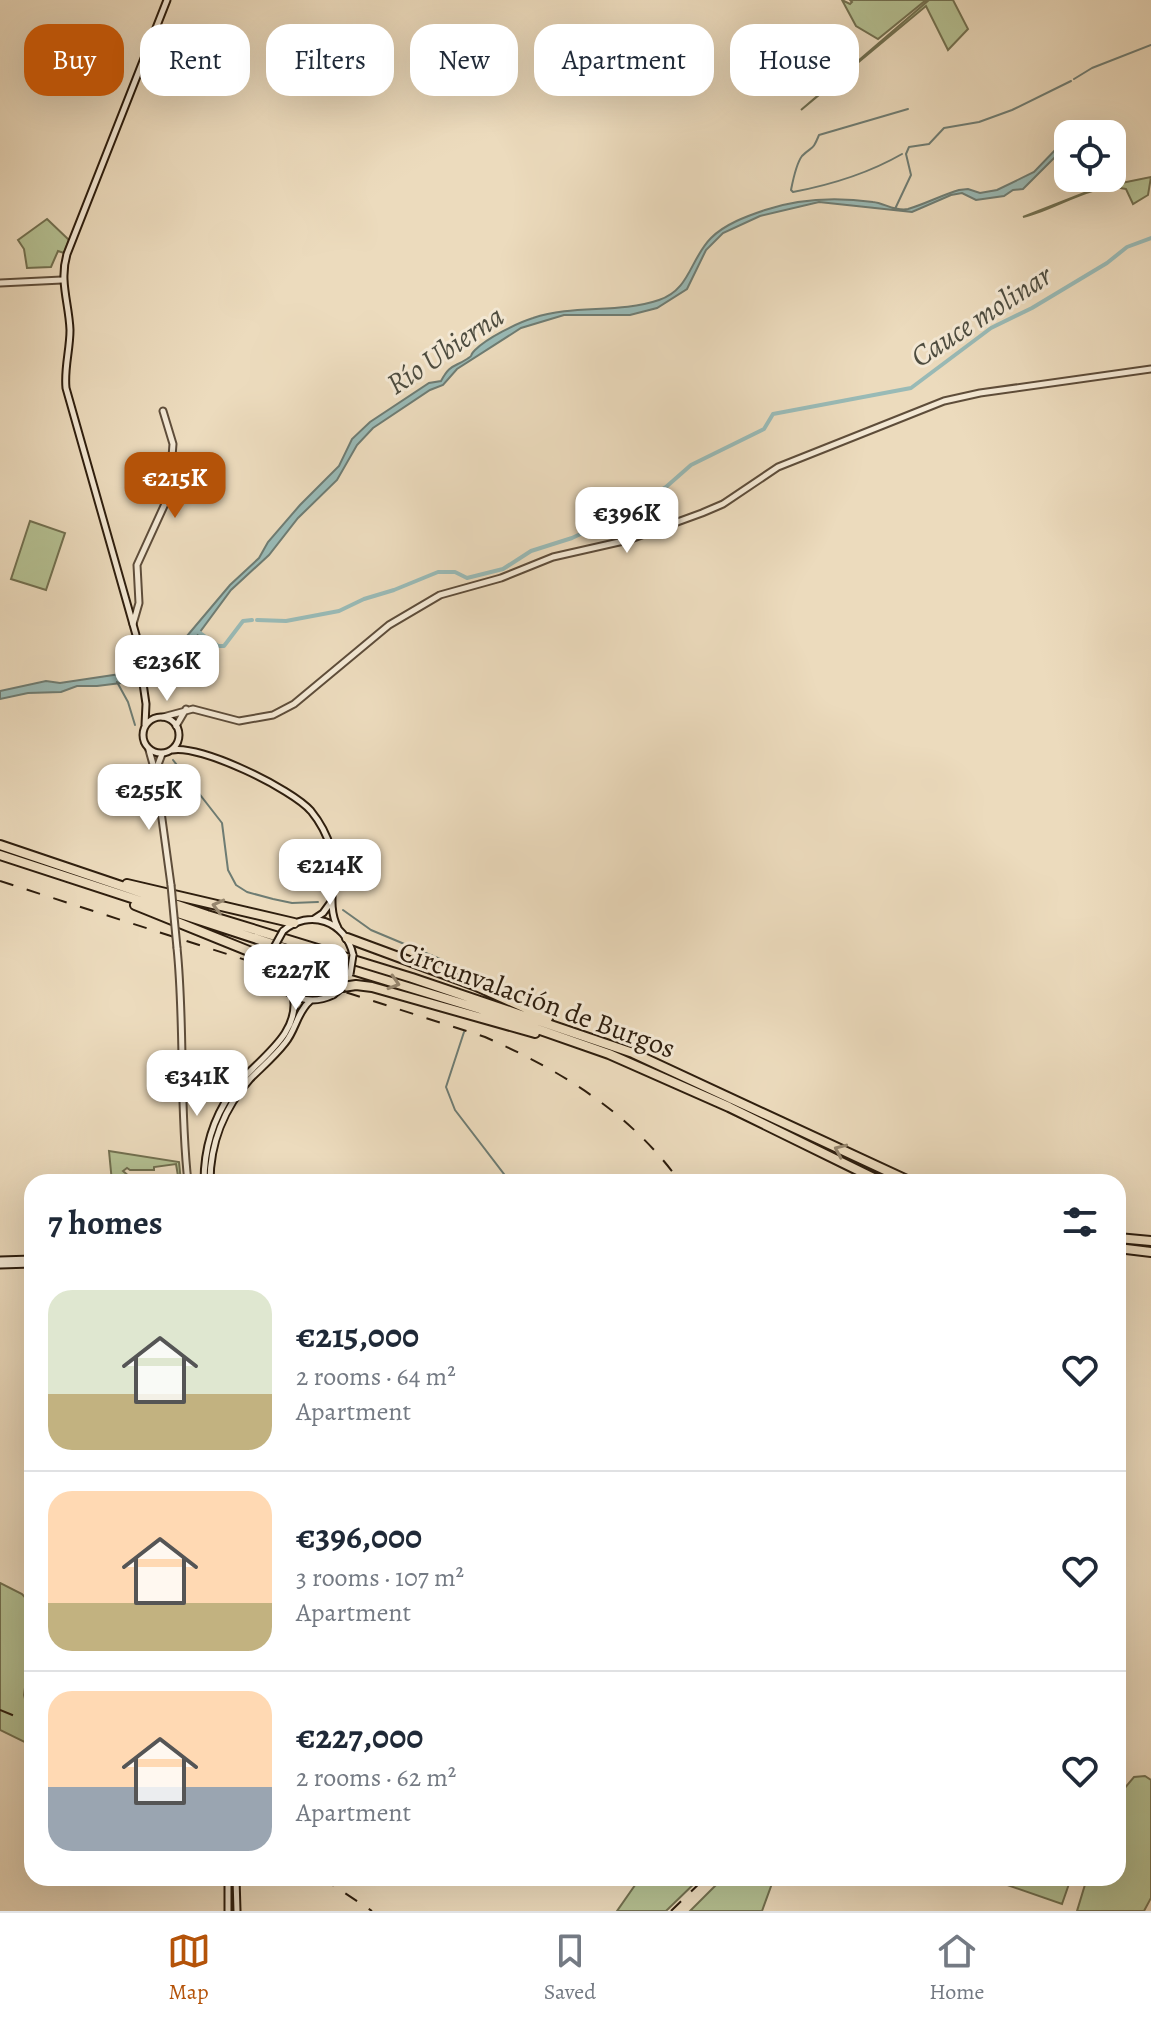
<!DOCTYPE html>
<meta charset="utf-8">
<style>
:root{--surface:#fff;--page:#f2f2f3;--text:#1f2937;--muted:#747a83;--line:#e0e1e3;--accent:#b45309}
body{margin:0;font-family:Alegreya,serif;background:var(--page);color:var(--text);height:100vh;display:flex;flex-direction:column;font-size:30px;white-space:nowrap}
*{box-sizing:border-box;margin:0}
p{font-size:26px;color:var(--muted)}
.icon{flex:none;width:44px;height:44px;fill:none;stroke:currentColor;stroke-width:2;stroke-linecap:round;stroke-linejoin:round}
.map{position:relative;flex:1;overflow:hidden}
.drawer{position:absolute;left:24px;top:1174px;width:1102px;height:712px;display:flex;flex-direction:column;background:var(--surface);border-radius:24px;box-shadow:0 8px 32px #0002}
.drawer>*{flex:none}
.hud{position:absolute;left:24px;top:24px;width:1104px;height:72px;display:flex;gap:16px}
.fabs{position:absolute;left:1054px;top:120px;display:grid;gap:16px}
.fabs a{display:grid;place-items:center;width:72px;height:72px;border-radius:16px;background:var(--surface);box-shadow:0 8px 32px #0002;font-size:40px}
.price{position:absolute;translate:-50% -68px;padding:0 18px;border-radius:16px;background:#fff;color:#222;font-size:26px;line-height:52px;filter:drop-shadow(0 2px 4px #0008)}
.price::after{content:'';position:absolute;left:50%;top:48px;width:24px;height:18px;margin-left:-12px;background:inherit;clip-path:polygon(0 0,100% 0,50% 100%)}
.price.current{background:var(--accent);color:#fff}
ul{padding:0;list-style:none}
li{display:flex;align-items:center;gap:24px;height:200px;padding:0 24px}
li+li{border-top:2px solid var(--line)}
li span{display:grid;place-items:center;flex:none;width:224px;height:160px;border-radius:24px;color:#555}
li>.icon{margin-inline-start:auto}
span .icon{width:96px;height:96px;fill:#fffc;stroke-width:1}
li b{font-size:34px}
h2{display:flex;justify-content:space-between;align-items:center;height:96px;padding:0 24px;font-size:34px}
.tag{padding:0 28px;border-radius:24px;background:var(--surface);box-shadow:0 8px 32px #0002;font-size:28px;line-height:72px}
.tag.current{background:var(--accent);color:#fff}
.dock{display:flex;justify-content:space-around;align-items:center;height:112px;border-top:2px solid var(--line);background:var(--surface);font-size:22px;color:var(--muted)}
.dock a{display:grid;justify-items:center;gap:4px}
.dock .current{color:var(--accent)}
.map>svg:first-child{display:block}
</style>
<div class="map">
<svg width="1151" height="1911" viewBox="0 0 1151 1911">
<rect width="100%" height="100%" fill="#ecdbbd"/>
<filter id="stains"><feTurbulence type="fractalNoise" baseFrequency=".0025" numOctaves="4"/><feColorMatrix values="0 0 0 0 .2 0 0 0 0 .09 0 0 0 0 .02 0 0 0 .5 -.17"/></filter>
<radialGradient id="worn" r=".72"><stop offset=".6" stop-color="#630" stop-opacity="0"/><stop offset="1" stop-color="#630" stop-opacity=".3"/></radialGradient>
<path fill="#b5c193" stroke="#727050" stroke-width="2" d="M842,0L850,4L852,2L850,0H926L878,39L856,26Z
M929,0H953L968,29L948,50L926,6L801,110Z
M1151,177L1148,195L1133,204L1126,189C1096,180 1053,211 1023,217L1097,188Z
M47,219L69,240L64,253L58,251L51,267L27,268L24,249L18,240Z
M30,521L65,533L46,590L11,579Z
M109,1151L179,1162L181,1182H179L176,1164L154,1167V1170H130L127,1168L123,1171L130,1177L131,1182H112Z
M0,1583L22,1594L32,1605V1637L24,1695L32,1727V1774L28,1761L29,1744L0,1730Z
M1145,1776L1151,1780V1898L1144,1911H1077L1087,1878H1118V1796L1134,1777Z
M640,1878H700L666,1911H617Z
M723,1878H774L762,1911H690Z
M987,1878H1071L1062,1904Z"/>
<path fill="#99bab6" stroke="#6e7c73" stroke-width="2" d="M1058,147H1068V150L1058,154L1023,189L1013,190L1004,196L976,200L962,193L951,195L912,212L819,202L760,216L723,233L706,250L687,289L657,308L630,315H564L521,328L457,369L443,385L430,390L373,428L357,445L337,480L298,518L269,555L231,590L177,663L164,673L137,681L97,686H77L61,692L28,693L0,699V691L46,681L60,683L160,668L230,585L259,558L268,542L300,505L339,466L352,439L370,422L429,383L441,381C450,364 453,368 467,359C475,354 468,357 475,350C487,338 517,323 533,318C574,304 618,314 659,300C690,290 690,259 711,238C725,224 747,216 765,210C801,198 836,197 873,202C884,203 896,212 908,209C925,204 942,195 959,190L968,189L980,193L997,190L1034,172Z"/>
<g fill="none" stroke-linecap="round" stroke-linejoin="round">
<path stroke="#6e7c73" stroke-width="2" d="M1074,79L1092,68L1151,45
M902,154C869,173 830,185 793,192L791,190C793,180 796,164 802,156C813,145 812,152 819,135L908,109
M895,209L911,175L906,154L909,147L929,144L944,128L979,122L1012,110L1071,81
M117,682L128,702L135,725
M173,760L222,823L228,870L236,885L247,892L273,899L292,903L318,902
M343,910L371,930L476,974L481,977V982
M464,1032L446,1087L455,1110L510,1182"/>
<path stroke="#99bab6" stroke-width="4" d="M257,620L286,621L339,611L364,599L394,590L438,572H455L467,578L503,569L531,551L572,538L604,523L666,487L691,465L764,429L773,414L911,388L991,328L1032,308L1107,263L1127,247L1151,238
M197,631L218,646H224L243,621L252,620"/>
<defs>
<path id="tertiary" d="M0,283L62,280
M133,624L139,603L137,565L169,495L173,444L163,411
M163,717L193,709L239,721L273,715L294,704L389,625L440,595L501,578L553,557L628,540L702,513L723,504L778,467L944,401L980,393L1151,369
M176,726L186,709
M149,750L156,775L171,885
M156,770L162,754
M177,948C185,1026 179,1104 188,1182"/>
<path id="secondary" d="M143 735a18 18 0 1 1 36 0a18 18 0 1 1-36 0Z
M145,725L146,704L136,635L66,388C64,368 70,350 70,330C69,303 59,281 67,254L167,0
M172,750C200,744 292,789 311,811C320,822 327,835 331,849C338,875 325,904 338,928
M314,919L323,913L331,902
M283,931C309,908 346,921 353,955
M274,976C286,998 310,1006 333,995
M204,1182C204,1150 213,1119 231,1093C252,1062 302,1037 293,995
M210,1182C210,1144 224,1108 250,1079C262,1067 275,1056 285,1043C296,1030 297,1012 310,1001
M0,1260L32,1259
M0,1265L32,1264
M228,1878V1911
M236,1878L237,1911"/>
<path id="motorway" d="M0,845L207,915L412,978L633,1053L911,1182
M0,855L349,969L480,1009L609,1054L729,1107L882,1182
M127,884L294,923
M135,905L271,960
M347,938L474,985L548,1018
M343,987L356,985L372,987L535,1033
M1118,1238L1151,1241
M1118,1248L1151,1252"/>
</defs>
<use href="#tertiary" stroke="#5e4d3a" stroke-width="9"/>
<use href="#secondary" stroke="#2e1e0e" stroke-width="9"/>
<use href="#motorway" stroke="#2e1e0e" stroke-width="12"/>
<use href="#tertiary" stroke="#f3e8d4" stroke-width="5"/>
<use href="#secondary" stroke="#f3e8d4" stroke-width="5"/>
<use href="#motorway" stroke="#ecdbbd" stroke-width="8"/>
<path stroke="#2e1e0e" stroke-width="2" stroke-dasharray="14 14" stroke-linecap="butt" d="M0,881L485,1037C560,1070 631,1113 680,1182
M0,1710L32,1723
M322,1878L372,1911
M671,1911L705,1878"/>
<defs>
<path id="tertiary-bridge" d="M171,885L177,948"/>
<path id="secondary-bridge" d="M272,951L283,931
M271,963L274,976
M350,974L353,955
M333,995L343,987"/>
</defs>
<use href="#tertiary-bridge" stroke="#5e4d3a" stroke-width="9" stroke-linecap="butt"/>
<use href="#secondary-bridge" stroke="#2e1e0e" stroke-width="9" stroke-linecap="butt"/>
<use href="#tertiary-bridge" stroke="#f3e8d4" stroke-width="5"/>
<use href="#secondary-bridge" stroke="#f3e8d4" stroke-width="5"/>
</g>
<defs><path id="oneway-chevron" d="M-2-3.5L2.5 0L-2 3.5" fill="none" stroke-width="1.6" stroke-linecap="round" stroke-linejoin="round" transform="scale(2)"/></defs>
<g stroke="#96866e">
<use href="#oneway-chevron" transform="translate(218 906) rotate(-166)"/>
<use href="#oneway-chevron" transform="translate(394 983) rotate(17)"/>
<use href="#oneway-chevron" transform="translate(840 1150) rotate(-156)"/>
</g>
<g text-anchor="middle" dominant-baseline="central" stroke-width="6" stroke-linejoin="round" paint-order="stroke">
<g font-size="28" fill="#2e1e0e" stroke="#f3e8d4">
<text transform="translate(537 1000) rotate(20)">Circunvalación de Burgos</text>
</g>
<g font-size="30" font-style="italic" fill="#4e4d40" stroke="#f3e8d4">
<text transform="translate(981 316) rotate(-33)">Cauce molinar</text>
<text transform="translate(445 350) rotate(-34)">Río Ubierna</text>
</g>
</g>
<rect width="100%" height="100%" filter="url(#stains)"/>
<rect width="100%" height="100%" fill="url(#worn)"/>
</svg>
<div class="fabs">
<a><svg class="icon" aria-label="locate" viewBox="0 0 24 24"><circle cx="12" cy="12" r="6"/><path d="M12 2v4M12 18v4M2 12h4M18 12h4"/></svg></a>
</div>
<b class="price current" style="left:175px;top:520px">€215K</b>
<b class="price" style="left:627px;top:555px">€396K</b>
<b class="price" style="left:167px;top:703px">€236K</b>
<b class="price" style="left:149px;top:832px">€255K</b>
<b class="price" style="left:330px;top:907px">€214K</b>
<b class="price" style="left:296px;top:1012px">€227K</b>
<b class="price" style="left:197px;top:1118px">€341K</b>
<div class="hud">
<a class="tag current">Buy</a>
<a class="tag">Rent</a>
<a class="tag">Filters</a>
<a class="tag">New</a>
<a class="tag">Apartment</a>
<a class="tag">House</a>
</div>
<section class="drawer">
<h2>7 homes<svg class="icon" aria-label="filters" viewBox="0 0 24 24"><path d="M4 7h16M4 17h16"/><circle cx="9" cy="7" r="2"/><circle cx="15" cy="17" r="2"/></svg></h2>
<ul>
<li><span style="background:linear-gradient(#dfe7d0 65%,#c2b280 0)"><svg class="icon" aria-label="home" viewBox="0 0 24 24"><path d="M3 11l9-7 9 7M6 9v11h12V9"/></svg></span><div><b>€215,000</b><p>2 rooms · 64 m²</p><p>Apartment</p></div><svg class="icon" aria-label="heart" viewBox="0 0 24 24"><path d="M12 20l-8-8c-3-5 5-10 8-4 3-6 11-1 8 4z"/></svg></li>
<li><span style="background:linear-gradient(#ffd9b3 70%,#c2b280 0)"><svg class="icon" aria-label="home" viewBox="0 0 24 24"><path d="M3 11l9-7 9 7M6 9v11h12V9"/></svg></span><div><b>€396,000</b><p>3 rooms · 107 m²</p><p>Apartment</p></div><svg class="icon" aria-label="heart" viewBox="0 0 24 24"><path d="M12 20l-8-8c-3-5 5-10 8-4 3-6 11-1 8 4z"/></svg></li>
<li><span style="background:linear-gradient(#ffd9b3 60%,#9aa5b1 0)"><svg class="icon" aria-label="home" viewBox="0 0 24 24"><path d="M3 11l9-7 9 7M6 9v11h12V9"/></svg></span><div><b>€227,000</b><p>2 rooms · 62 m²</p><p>Apartment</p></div><svg class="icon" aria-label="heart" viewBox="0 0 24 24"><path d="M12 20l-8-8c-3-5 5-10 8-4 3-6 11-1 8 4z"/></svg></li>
</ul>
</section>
</div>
<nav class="dock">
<a class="current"><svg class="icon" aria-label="map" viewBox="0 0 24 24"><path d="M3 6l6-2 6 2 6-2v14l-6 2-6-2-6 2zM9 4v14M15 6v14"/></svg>Map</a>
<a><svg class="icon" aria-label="saved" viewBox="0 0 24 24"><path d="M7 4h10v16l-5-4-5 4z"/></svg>Saved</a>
<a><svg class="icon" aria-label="home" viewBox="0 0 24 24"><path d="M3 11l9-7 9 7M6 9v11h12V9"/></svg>Home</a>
</nav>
